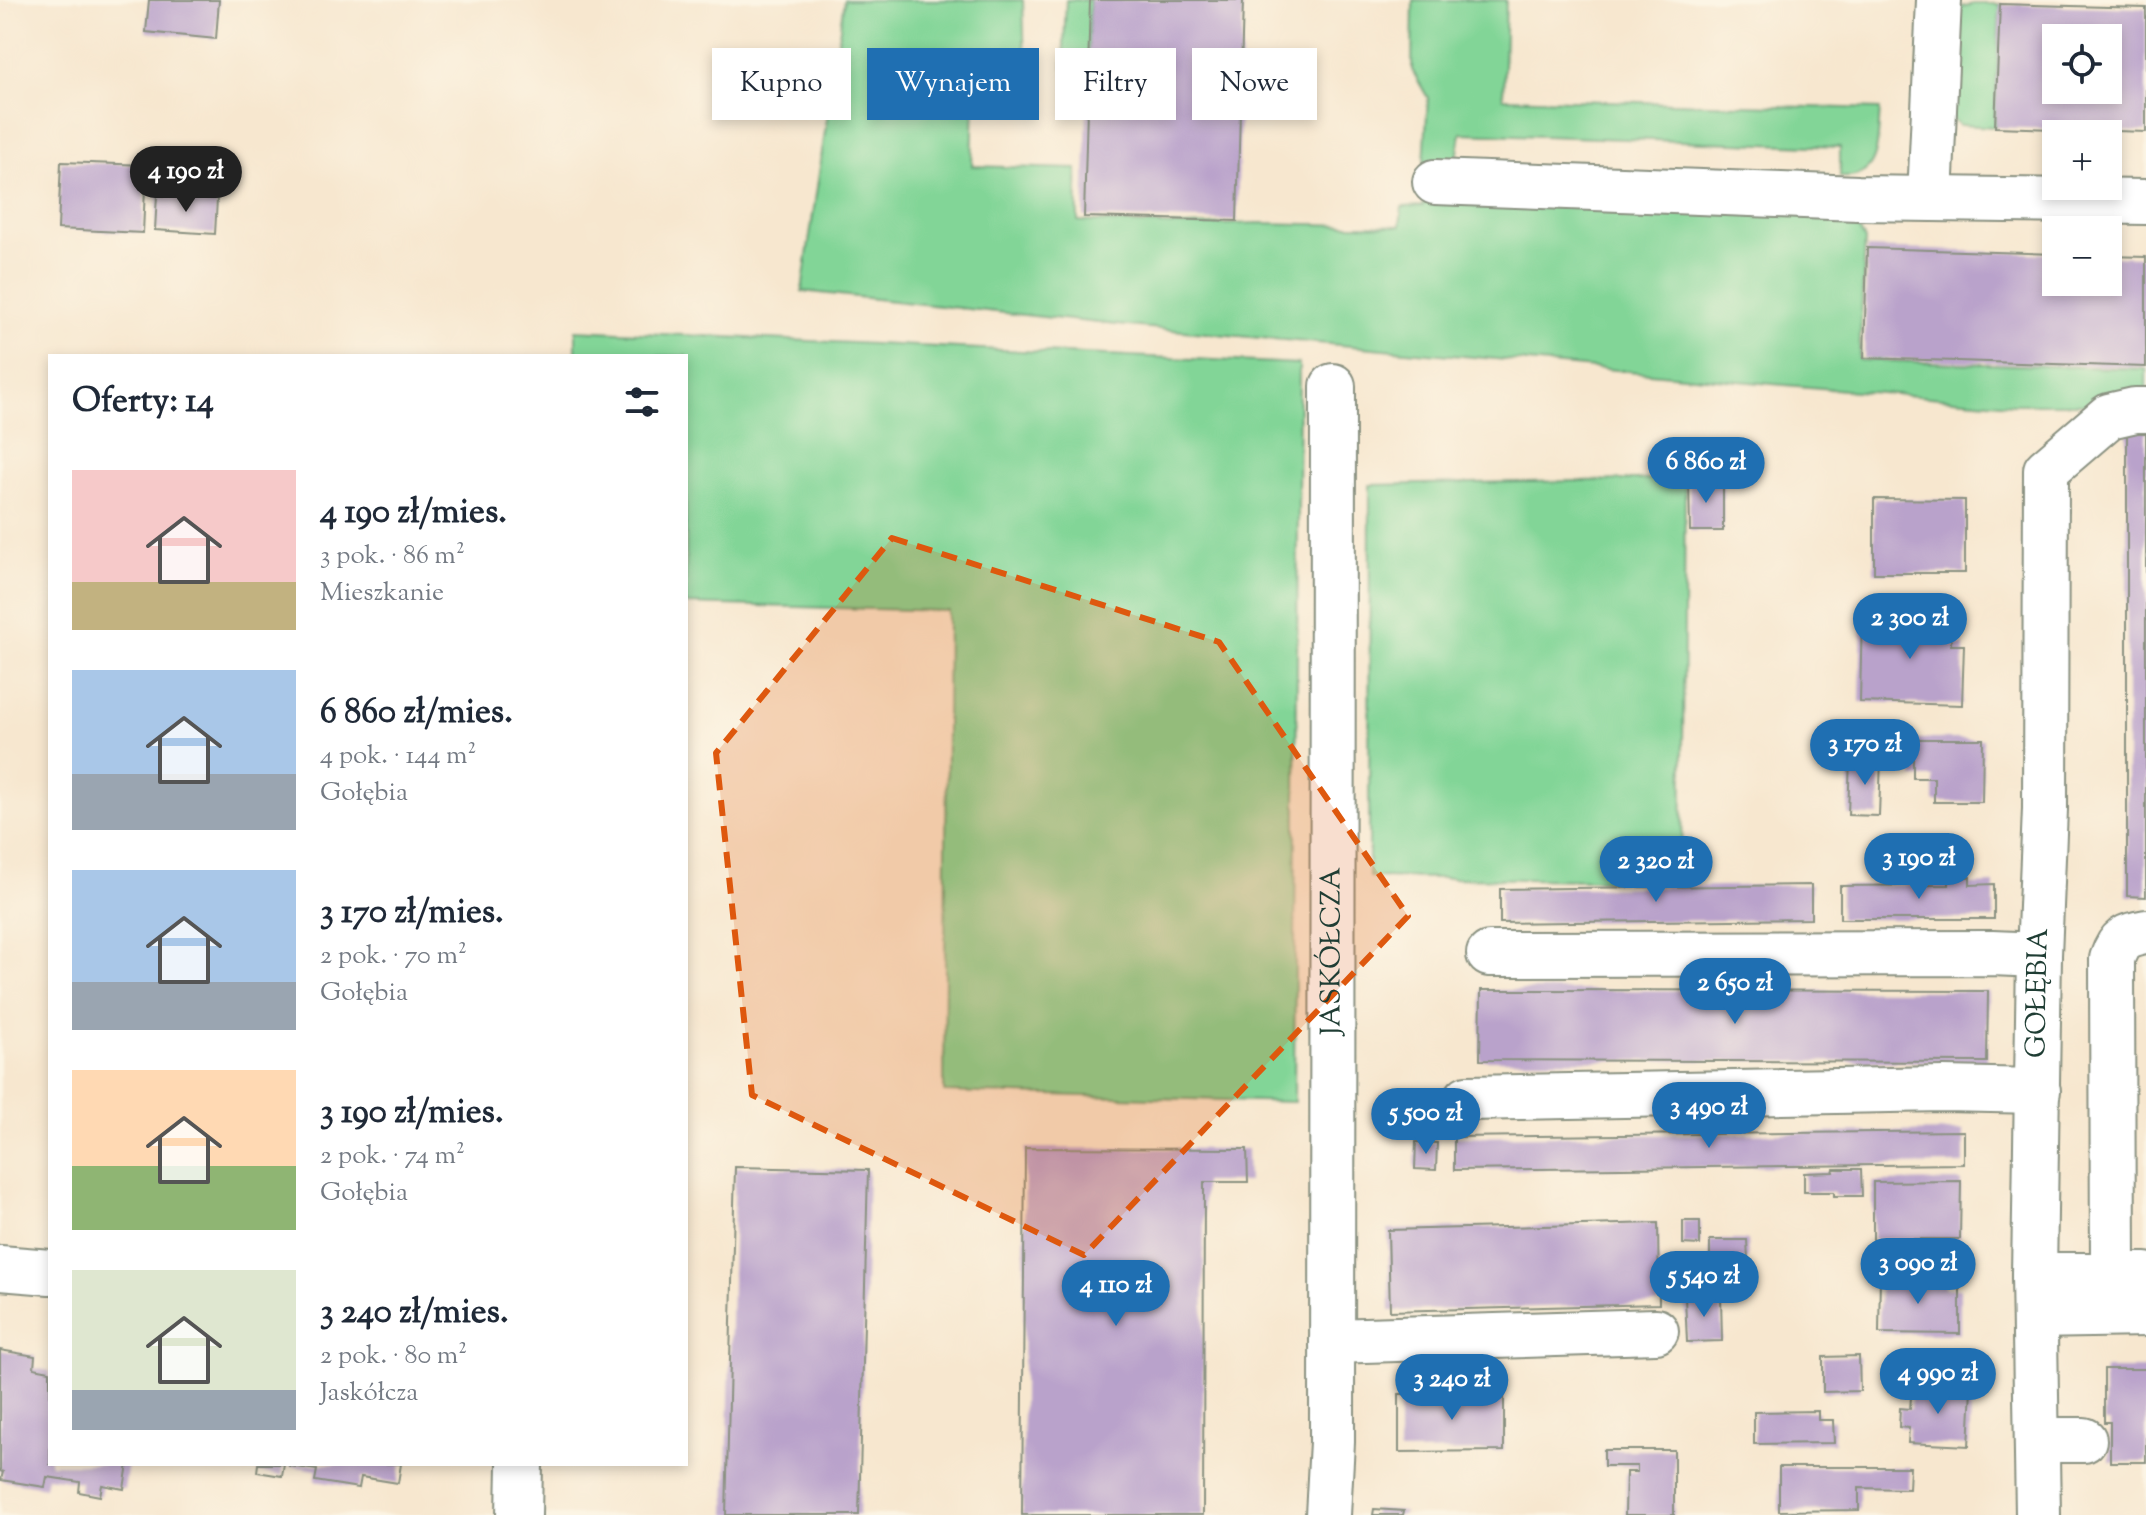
<!DOCTYPE html>
<html lang="pl">
<meta charset="utf-8">
<style>
:root{--surface:#fff;--page:#f2f2f3;--text:#1f2937;--muted:#747a83;--accent:#1f6fb2}
body{margin:0;font-family:"Sorts Mill Goudy",serif;background:var(--page);color:var(--text);height:100vh;display:flex;flex-direction:column;font-size:30px;white-space:nowrap}
*{box-sizing:border-box;margin:0}
p{font-size:26px;color:var(--muted)}
.icon{flex:none;width:44px;height:44px;fill:none;stroke:currentColor;stroke-width:2;stroke-linecap:round;stroke-linejoin:round}
.map{position:relative;flex:1;overflow:hidden}
.drawer{position:absolute;left:48px;top:354px;width:640px;height:1112px;display:flex;flex-direction:column;background:var(--surface);border-radius:0px;box-shadow:0 4px 12px #0003}
.drawer>*{flex:none}
.banner{position:absolute;left:712px;top:48px;width:760px;height:72px;display:flex;gap:16px}
.tools{position:absolute;left:2042px;top:24px;display:grid;gap:16px}
.tools a{display:grid;place-items:center;width:80px;height:80px;border-radius:0px;background:var(--surface);box-shadow:0 4px 12px #0003;font-size:40px}
.price{position:absolute;translate:-50% -68px;padding:0 18px;border-radius:28px;background:var(--accent);color:#fff;font-size:26px;line-height:52px;filter:drop-shadow(0 2px 4px #0008)}
.price::after{content:'';position:absolute;left:50%;top:48px;width:24px;height:18px;margin-left:-12px;background:inherit;clip-path:polygon(0 0,100% 0,50% 100%)}
.price.active{background:#222;color:#fff}
ul{padding:0;list-style:none}
li{display:flex;align-items:center;gap:24px;height:200px;padding:0 24px}
li span{display:grid;place-items:center;flex:none;width:224px;height:160px;border-radius:0px;color:#555}
li>.icon{margin-inline-start:auto}
span .icon{width:96px;height:96px;fill:#fffc;stroke-width:1}
li b{font-size:34px}
h2{display:flex;justify-content:space-between;align-items:center;height:96px;padding:0 24px;font-size:34px}
.tag{padding:0 28px;border-radius:0px;background:var(--surface);box-shadow:0 4px 12px #0003;font-size:28px;line-height:72px}
.tag.active{background:var(--accent);color:#fff}
.map>svg:first-child{display:block}
</style>
<div class="map">
<svg width="2146" height="1515" viewBox="0 0 2146 1515">
<rect width="100%" height="100%" fill="#fcf5e5"/>
<filter id="ink" filterUnits="userSpaceOnUse"><feTurbulence type="fractalNoise" baseFrequency=".0125" numOctaves="2"/><feDisplacementMap in="SourceGraphic" scale="16" xChannelSelector="R" yChannelSelector="G"/><feConvolveMatrix kernelMatrix="1 2 1 2 8 2 1 2 1" color-interpolation-filters="sRGB"/></filter>
<filter id="wash" filterUnits="userSpaceOnUse"><feTurbulence type="fractalNoise" baseFrequency=".006" numOctaves="4" result="noise"/><feDisplacementMap in="SourceGraphic" scale="32" xChannelSelector="R" yChannelSelector="G"/><feGaussianBlur stdDeviation="1.8" result="paint"/><feColorMatrix in="noise" values="0 0 0 0 0 0 0 0 0 0 0 0 0 0 0 0 0 1.4 0 .05"/><feComposite in="paint" operator="in"/></filter>
<g filter="url(#wash)">
<rect width="100%" height="100%" fill="#f7e7cf"/>
<path fill="#82d597" stroke="#508966" stroke-width="2" d="M844,0H1023L1025,66L975,65L972,166L1077,169L1078,221L1185,226L1258,223L1400,226L1402,207L1423,206L1424,197L1842,214L1855,223L1865,240L1859,360L2146,369V404H2013L1761,383L1117,325L802,291Z
M1066,0H1090L1088,69L1063,68Z
M1413,0H1506L1503,98L1880,109C1877,139 1882,181 1840,177V147L1461,133L1456,166L1424,163L1428,98L1412,70Z
M1974,4H2000L1995,127L1960,125L1947,115L1951,21L1961,7Z
M576,330L1299,364L1294,1102L944,1092L948,611L686,604V356H576Z
M1685,479L1682,881L1369,877L1370,485Z"/>
<g id="blocks">
<path fill="#b9a2cb" fill-rule="evenodd" d="M149,0H219L216,39L146,32Z
M1090,0H1243L1237,221L1084,217Z
M2000,4L2146,8V132L1995,127ZM2056,38H2108V90H2056Z
M61,162L146,165L143,233L58,229Z
M157,195L217,199L215,234L155,230Z
M1867,248L2056,254V282H2108V256L2146,257V367L1864,358Z
M2127,423H2146V897L2127,896Z
M1689,479H1723V531H1690Z
M1874,499L1965,500V573H1874Z
M1862,614L1951,616V645H1964L1962,705L1860,702Z
M1913,739H1983L1982,802H1934V778H1913Z
M1850,758H1881L1879,816L1848,815Z
M1949,877H1970V885L1994,884V919H1840V886L1949,885Z
M1811,885V919L1500,923V889Z
M1481,990L1988,991L1987,1062L1480,1060Z
M1964,1131V1164L1454,1170V1137Z
M1416,1142L1437,1143L1436,1170L1415,1169Z
M1025,1148L1247,1149L1248,1182H1204L1203,1515H1022Z
M735,1167L868,1170L859,1515H726Z
M1834,1169H1861L1862,1196H1834V1192H1804V1173L1833,1172Z
M1961,1181L1960,1239H1873V1182Z
M1683,1221H1700V1245L1683,1244Z
M1658,1223L1659,1304L1390,1311L1388,1230Z
M1710,1240H1747L1748,1259L1710,1260Z
M1880,1275L1945,1276V1288L1960,1289V1334L1879,1333Z
M1721,1296L1722,1341L1687,1342L1685,1297Z
M0,1350L35,1356L34,1368L50,1371V1464H128L124,1489L102,1485L100,1496L79,1492L80,1482L47,1477L45,1487L1,1480L3,1472L0,1471Z
M1859,1356L1860,1391L1823,1392V1357Z
M2104,1369H2146V1462H2110V1422H2104Z
M1912,1386L1972,1389L1969,1446L1908,1443L1909,1428L1899,1427L1900,1408L1910,1409Z
M1504,1392V1451L1399,1452V1394Z
M1818,1411V1420H1833L1834,1443L1754,1444V1412Z
M1604,1450H1674V1515H1625L1626,1472H1637V1466H1604Z
M258,1464H284L282,1476L257,1472Z
M289,1464H401L398,1483L361,1477L359,1488L315,1481L317,1470L289,1466Z
M1779,1467H1910L1909,1489L1859,1488V1510L1779,1511Z
M1374,1509L1404,1511L1403,1515H1373Z"/>
</g>
</g>
<g filter="url(#ink)">
<use href="#blocks" fill-opacity="0" stroke="#8b9282" stroke-width="2"/>
<g fill="none" stroke-linecap="round" stroke-linejoin="round">
<defs>
<g id="minor">
<path d="M1435,182L1858,198L2146,202"/>
<path d="M1930,198L1939,0"/>
<path d="M1489,954L1992,953L2039,955"/>
<path d="M1467,1098L1944,1089L2038,1091"/>
<path d="M0,1268L50,1272"/>
<path d="M2034,1275H2146"/>
<path d="M2113,1275L2112,959C2119,938 2125,936 2146,932"/>
<path d="M2035,1316L2146,1314"/>
<path d="M1332,1341L1656,1331"/>
<path d="M2037,1440H2084"/>
<path d="M519,1515L520,1464"/>
<path id="s1" d="M1328,1515L1332,1442L1333,386"/>
<path id="s2" d="M2038,1515L2034,1275L2039,955L2045,809L2046,470L2109,416L2135,410H2146"/>
</g>
</defs>
<use href="#minor" stroke="#8b9282" stroke-width="48"/>
<use href="#minor" stroke="#fff" stroke-width="44"/>
</g>
</g>
<path fill="#de580e" fill-opacity="0.2" stroke="#de580e" stroke-width="6" stroke-dasharray="16 10" stroke-linejoin="round" d="M892,538L1219,642L1408,916L1084,1255L752,1095L716,753Z"/>
<g text-anchor="middle" dominant-baseline="central" stroke-width="7" stroke-linejoin="round" paint-order="stroke">
<g font-size="28" fill="#1f3d34" stroke="#fcf5e5">
<text stroke="none"><textPath href="#s1" startOffset="564">JASKÓŁCZA</textPath></text>
<text stroke="none"><textPath href="#s2" startOffset="522">GOŁĘBIA</textPath></text>
</g>
</g>
</svg>
<div class="tools">
<a><svg class="icon" aria-label="locate" viewBox="0 0 24 24"><circle cx="12" cy="12" r="6"/><path d="M12 2v4M12 18v4M2 12h4M18 12h4"/></svg></a>
<a>+</a>
<a>−</a>
</div>
<b class="price active" style="left:186px;top:214px">4 190 zł</b>
<b class="price" style="left:1706px;top:505px">6 860 zł</b>
<b class="price" style="left:1910px;top:661px">2 300 zł</b>
<b class="price" style="left:1865px;top:787px">3 170 zł</b>
<b class="price" style="left:1919px;top:901px">3 190 zł</b>
<b class="price" style="left:1656px;top:904px">2 320 zł</b>
<b class="price" style="left:1735px;top:1026px">2 650 zł</b>
<b class="price" style="left:1709px;top:1150px">3 490 zł</b>
<b class="price" style="left:1426px;top:1156px">5 500 zł</b>
<b class="price" style="left:1918px;top:1306px">3 090 zł</b>
<b class="price" style="left:1704px;top:1319px">5 540 zł</b>
<b class="price" style="left:1116px;top:1328px">4 110 zł</b>
<b class="price" style="left:1938px;top:1416px">4 990 zł</b>
<b class="price" style="left:1452px;top:1422px">3 240 zł</b>
<div class="banner">
<a class="tag">Kupno</a>
<a class="tag active">Wynajem</a>
<a class="tag">Filtry</a>
<a class="tag">Nowe</a>
</div>
<section class="drawer">
<h2>Oferty: 14<svg class="icon" aria-label="filters" viewBox="0 0 24 24"><path d="M4 7h16M4 17h16"/><circle cx="9" cy="7" r="2"/><circle cx="15" cy="17" r="2"/></svg></h2>
<ul>
<li><span style="background:linear-gradient(#f6c9c9 70%,#c2b280 0)"><svg class="icon" aria-label="home" viewBox="0 0 24 24"><path d="M3 11l9-7 9 7M6 9v11h12V9"/></svg></span><div><b>4 190 zł/mies.</b><p>3 pok. · 86 m²</p><p>Mieszkanie</p></div></li>
<li><span style="background:linear-gradient(#a9c7e8 65%,#9aa5b1 0)"><svg class="icon" aria-label="home" viewBox="0 0 24 24"><path d="M3 11l9-7 9 7M6 9v11h12V9"/></svg></span><div><b>6 860 zł/mies.</b><p>4 pok. · 144 m²</p><p>Gołębia</p></div></li>
<li><span style="background:linear-gradient(#a9c7e8 70%,#9aa5b1 0)"><svg class="icon" aria-label="home" viewBox="0 0 24 24"><path d="M3 11l9-7 9 7M6 9v11h12V9"/></svg></span><div><b>3 170 zł/mies.</b><p>2 pok. · 70 m²</p><p>Gołębia</p></div></li>
<li><span style="background:linear-gradient(#ffd9b3 60%,#8fb573 0)"><svg class="icon" aria-label="home" viewBox="0 0 24 24"><path d="M3 11l9-7 9 7M6 9v11h12V9"/></svg></span><div><b>3 190 zł/mies.</b><p>2 pok. · 74 m²</p><p>Gołębia</p></div></li>
<li><span style="background:linear-gradient(#dfe7d0 75%,#9aa5b1 0)"><svg class="icon" aria-label="home" viewBox="0 0 24 24"><path d="M3 11l9-7 9 7M6 9v11h12V9"/></svg></span><div><b>3 240 zł/mies.</b><p>2 pok. · 80 m²</p><p>Jaskółcza</p></div></li>
</ul>
</section>
</div>
